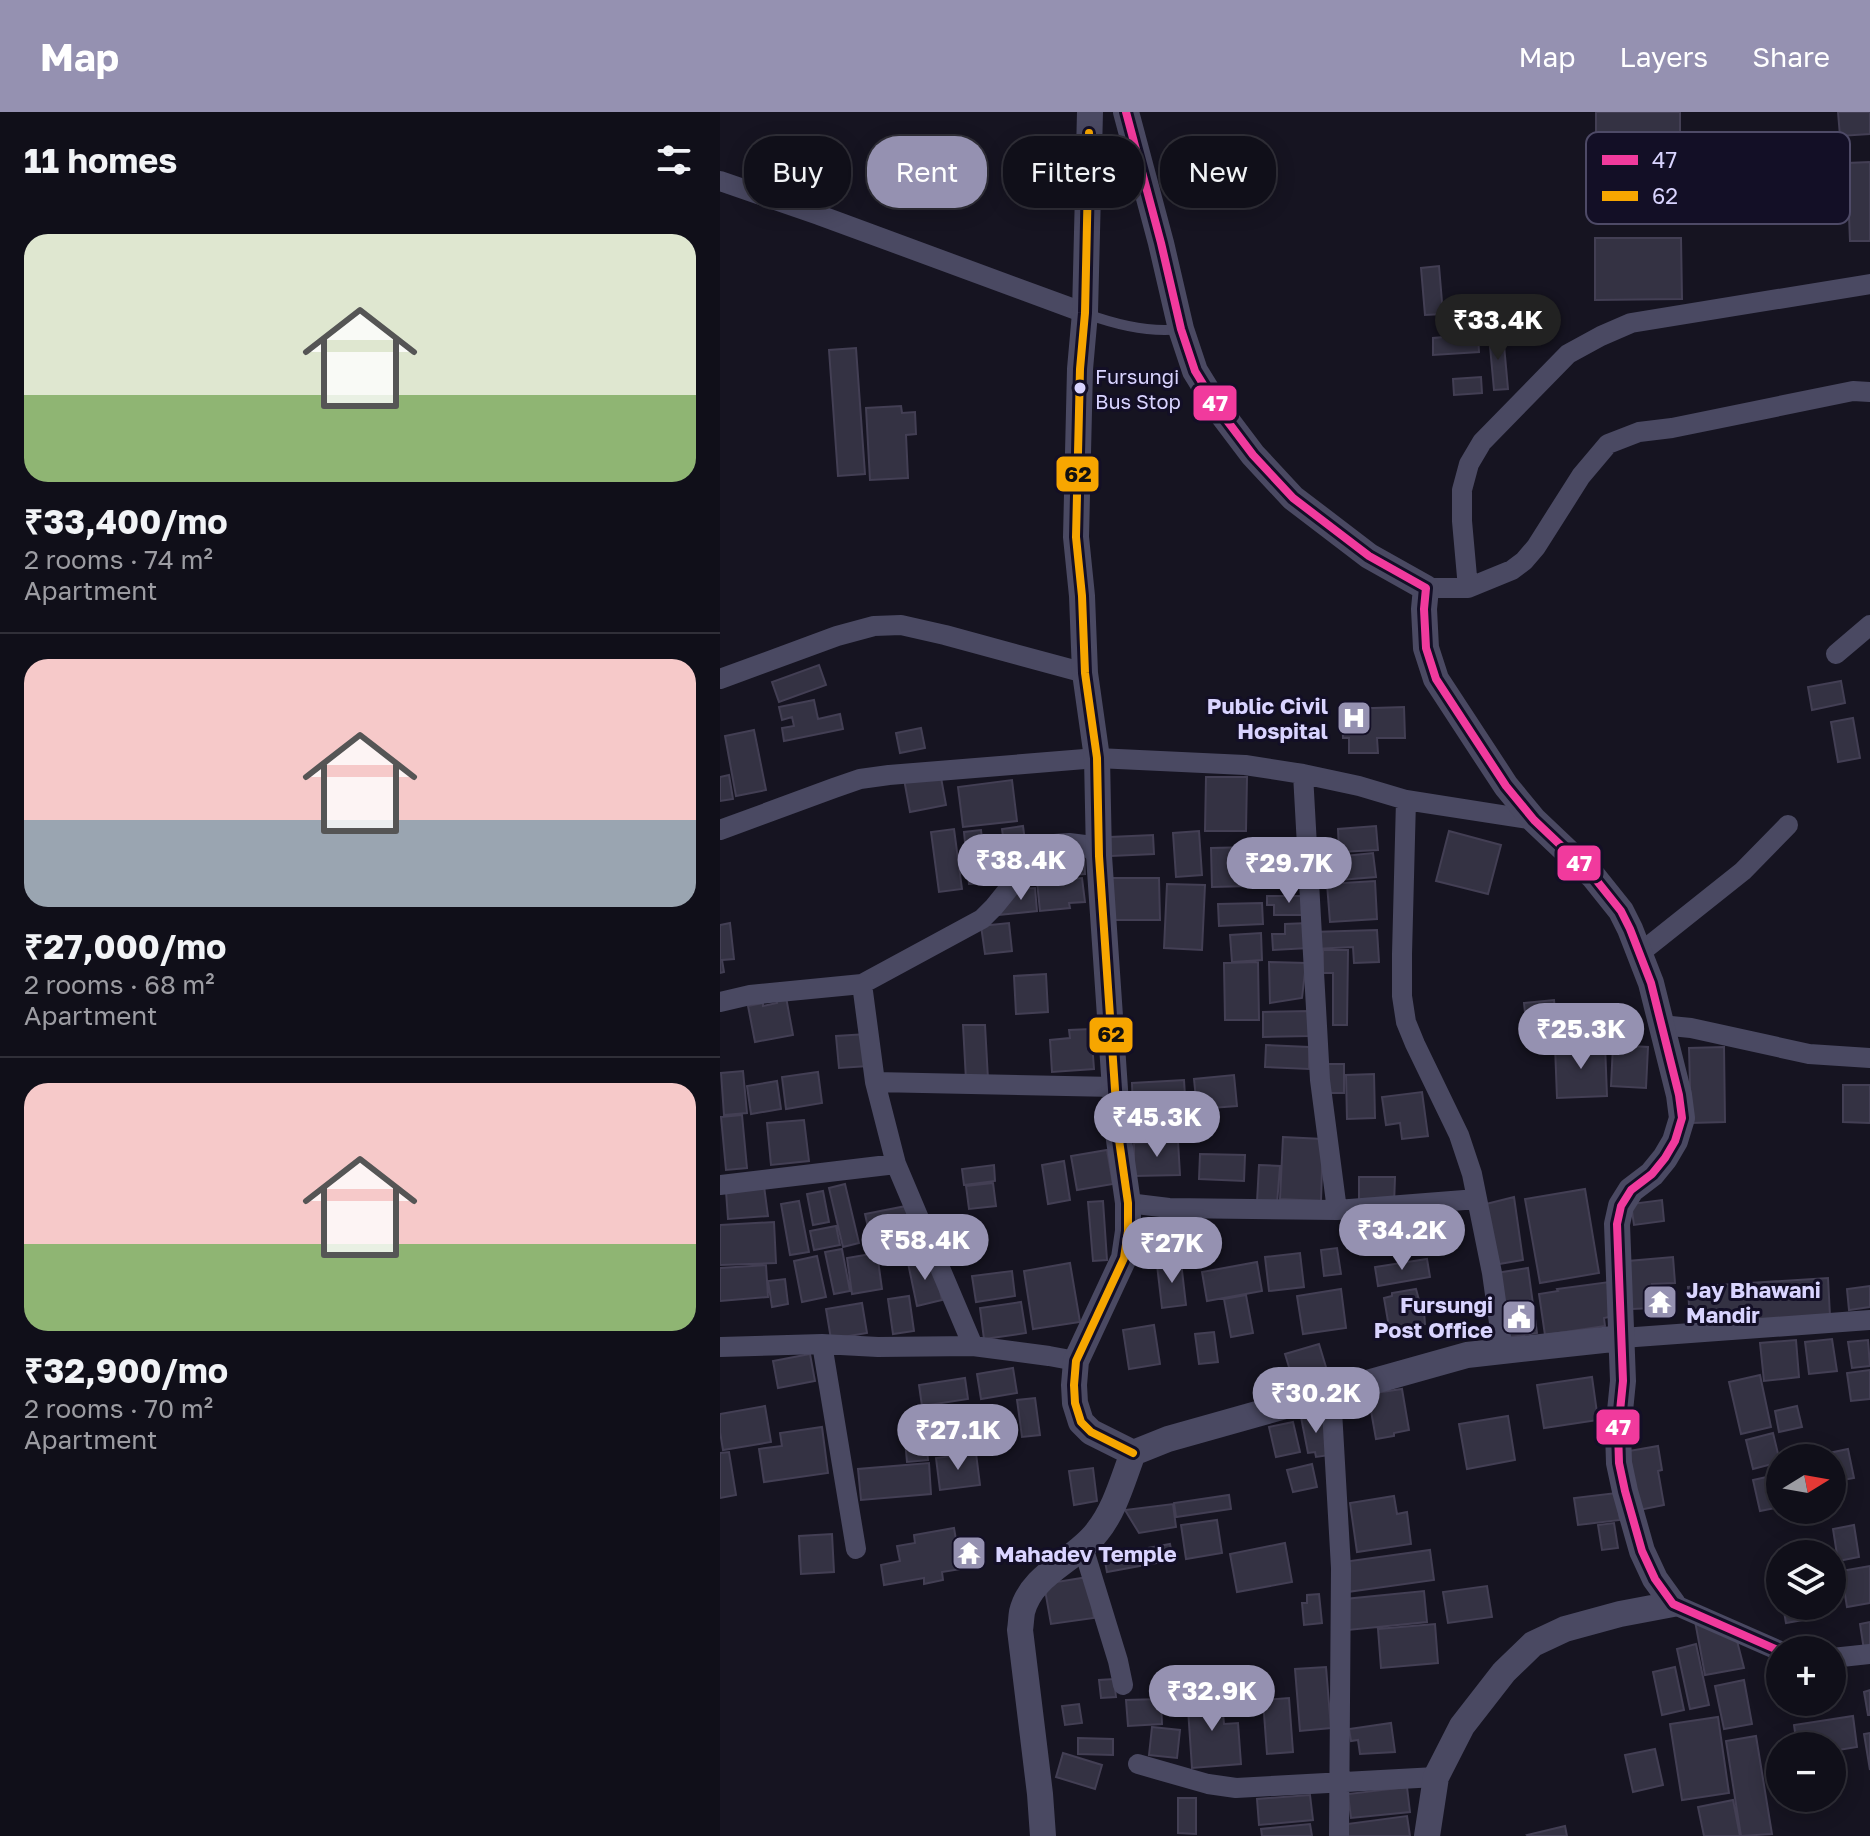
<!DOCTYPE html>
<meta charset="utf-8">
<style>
:root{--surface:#100f19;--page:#191822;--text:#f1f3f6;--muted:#9c9ca2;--line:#302f38;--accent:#9591b1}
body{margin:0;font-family:"Golos Text",sans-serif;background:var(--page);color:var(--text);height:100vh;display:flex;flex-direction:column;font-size:30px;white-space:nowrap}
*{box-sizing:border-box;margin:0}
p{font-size:26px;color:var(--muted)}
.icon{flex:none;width:44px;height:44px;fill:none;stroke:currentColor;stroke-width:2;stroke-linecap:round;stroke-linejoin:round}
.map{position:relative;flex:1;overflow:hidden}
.sheet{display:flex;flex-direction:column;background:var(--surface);width:720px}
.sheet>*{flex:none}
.guide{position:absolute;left:24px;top:24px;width:760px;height:72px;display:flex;gap:16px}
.needle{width:52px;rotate:79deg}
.fabs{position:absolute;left:1046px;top:1332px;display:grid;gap:16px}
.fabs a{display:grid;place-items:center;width:80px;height:80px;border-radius:50%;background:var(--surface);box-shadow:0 4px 20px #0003,0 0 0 2px var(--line);font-size:40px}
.price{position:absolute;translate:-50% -68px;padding:0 18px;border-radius:28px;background:var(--accent);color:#fff;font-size:26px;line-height:52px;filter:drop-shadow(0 2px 4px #0008)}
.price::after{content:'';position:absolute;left:50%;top:48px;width:24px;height:18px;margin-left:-12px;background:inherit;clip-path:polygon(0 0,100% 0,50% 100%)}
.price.current{background:#222;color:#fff}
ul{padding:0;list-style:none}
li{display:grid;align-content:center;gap:16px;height:424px;padding:0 24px}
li+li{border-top:2px solid var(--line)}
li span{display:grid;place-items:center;height:248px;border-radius:24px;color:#555}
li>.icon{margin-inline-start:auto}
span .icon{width:144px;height:144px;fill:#fffc;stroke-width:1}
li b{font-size:34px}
h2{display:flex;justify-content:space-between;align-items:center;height:96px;padding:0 24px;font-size:34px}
.tag{padding:0 28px;border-radius:32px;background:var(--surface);box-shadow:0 4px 20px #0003,0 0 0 2px var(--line);font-size:28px;line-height:72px}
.tag.current{background:var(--accent);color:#fff}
header{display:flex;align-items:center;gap:48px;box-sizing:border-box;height:112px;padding:0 40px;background:var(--accent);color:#fff}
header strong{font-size:38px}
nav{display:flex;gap:44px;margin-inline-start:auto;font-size:28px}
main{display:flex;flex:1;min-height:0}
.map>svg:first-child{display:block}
</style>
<header>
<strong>Map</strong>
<nav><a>Map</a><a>Layers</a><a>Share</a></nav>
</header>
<main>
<section class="sheet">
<h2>11 homes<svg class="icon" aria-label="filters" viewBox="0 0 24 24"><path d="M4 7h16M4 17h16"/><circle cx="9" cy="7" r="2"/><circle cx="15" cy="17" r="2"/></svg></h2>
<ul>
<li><span style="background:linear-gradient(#dfe7d0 65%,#8fb573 0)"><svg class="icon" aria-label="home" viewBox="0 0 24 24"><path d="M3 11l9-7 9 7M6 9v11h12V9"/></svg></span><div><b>₹33,400/mo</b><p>2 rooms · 74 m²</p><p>Apartment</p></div></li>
<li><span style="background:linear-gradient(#f6c9c9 65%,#9aa5b1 0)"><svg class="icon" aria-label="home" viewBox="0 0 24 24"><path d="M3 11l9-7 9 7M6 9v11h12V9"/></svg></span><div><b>₹27,000/mo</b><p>2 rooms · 68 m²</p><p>Apartment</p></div></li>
<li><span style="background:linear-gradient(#f6c9c9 65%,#8fb573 0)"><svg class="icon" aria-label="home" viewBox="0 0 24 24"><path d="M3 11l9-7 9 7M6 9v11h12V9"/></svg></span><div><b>₹32,900/mo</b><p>2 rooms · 70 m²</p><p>Apartment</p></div></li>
</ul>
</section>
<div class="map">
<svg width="1150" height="1724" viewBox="0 0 1150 1724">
<rect width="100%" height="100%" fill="#161421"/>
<path fill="#343243" stroke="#433f54" stroke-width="2" d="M876,0H960V37L876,36Z
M1118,0H1150V22L1120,24Z
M1150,50V129H1130L1127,51Z
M875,126H961L962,187L875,188Z
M719,154L723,202L705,203L701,156Z
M734,209L735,225L758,223L759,240L713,243V226L724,225V210Z
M783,222L788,277L774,278L769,223Z
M136,236L145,362L118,364L109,238Z
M761,265L762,281L734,283L733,267Z
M181,294L182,301L195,300L196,322L186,323L188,366L150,368L146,296Z
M99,553L106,573L59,590L52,570Z
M1121,569L1125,591L1092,598L1088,575Z
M94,588L98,607L120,602L123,617L64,629L62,616L74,614L72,605L62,608L59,595Z
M684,595L685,626H657L658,641H629V626H623L622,597Z
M1133,606L1140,646L1118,650L1111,610Z
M201,616L205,636L180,641L176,621Z
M34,618L46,678L16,684L5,624Z
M220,660L226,693L190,700L184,667Z
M9,663L13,687L0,689V665Z
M486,665H527L526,719H485Z
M292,668L297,709L243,715L238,675Z
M303,714L308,752L287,755L282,717Z
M656,714L658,738L619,740L618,717Z
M234,717L242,777L219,780L211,720Z
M261,718L267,771L249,772L244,720Z
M479,719L482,763L456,765L453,721Z
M729,719L781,733L768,782L716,769Z
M433,723L434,742L391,744L390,725Z
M531,735V774L492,775L491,736Z
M364,741L365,762L323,765L321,744Z
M653,741L656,765L607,769L605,746Z
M533,752H581V776H533Z
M362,766L365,790L349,791L350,796L320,799L317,770Z
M389,766H439L440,808H390Z
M655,769L657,807L610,810L607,772Z
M447,772L485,773L482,838L444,836Z
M315,776L317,799L278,803L294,777Z
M547,784H587L588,803H554V793H547Z
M542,791L543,812L499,814L498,792Z
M10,811L14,847L2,848L4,860L0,861V813Z
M289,811L292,839L265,842L261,814Z
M588,811L589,836L553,838L552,822H565V812Z
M657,818L659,850L634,851L633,835L593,837L592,820Z
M541,821L542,848L512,850L510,823Z
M603,838H628L627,913H613V861H603Z
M538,850L539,908H505L504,851Z
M549,850L586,851L582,886L550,891Z
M326,862L328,900L296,902L294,864Z
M66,885L73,923L35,930L28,894L43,891V894L57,891V887Z
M834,888L836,907L806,910L804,891Z
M589,899V924L543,925V900Z
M243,913H265L268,967L246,968Z
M371,917L374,957L332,960L330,928L350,926L349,918Z
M147,922L148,954L119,956L116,924Z
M885,932L887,984L837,986L835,934Z
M546,933L589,935V957L545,955Z
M893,933L928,935L926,976L891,974Z
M1004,935L1005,1010L971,1011L969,936Z
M606,952H624V981H607Z
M23,959L27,1001L4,1003L1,961Z
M98,960L102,991L66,997L62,965Z
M654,962L655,1006L627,1007L626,963Z
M514,963L517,994L477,997L474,967Z
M464,968L466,1000L413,1003L412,971Z
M57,969L61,997L31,1002L27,974Z
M1123,973H1150V1011L1123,1010Z
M702,980L708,1024L682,1027L680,1011L666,1013L662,985Z
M22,1003L27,1056L6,1058L1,1005Z
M84,1008L89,1049L51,1053L47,1011Z
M563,1025L603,1027L601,1089L560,1087Z
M458,1029L460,1063L414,1064V1031Z
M387,1038L393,1072L357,1078L351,1044Z
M480,1042L525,1043L524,1069L479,1067Z
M344,1049L350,1088L328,1092L322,1053Z
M274,1053L275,1069L244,1073L242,1057Z
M539,1053L560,1054L557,1092L537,1090Z
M639,1065H675L674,1093L639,1092Z
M273,1071L276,1094L249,1097L246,1074Z
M125,1072L139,1131L123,1135L109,1076Z
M44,1074L48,1104L8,1107L6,1079Z
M865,1077L879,1161L820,1171L805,1087Z
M103,1079L109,1110L93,1113L87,1082Z
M794,1085L803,1148L779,1152L766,1092Z
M942,1088L944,1109L914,1113L911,1092Z
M79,1089L89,1140L70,1143L61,1092Z
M383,1089L387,1148L373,1149L368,1090Z
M186,1094L188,1104L183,1105L186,1118L179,1119L181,1128L152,1133L145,1102Z
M54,1110L56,1151L0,1153V1113Z
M116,1114L120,1133L94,1138L90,1119Z
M617,1136L621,1162L604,1164L601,1138Z
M122,1137L130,1179L114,1182L105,1140Z
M157,1141L162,1177L132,1182L127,1146Z
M580,1141L584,1175L549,1179L545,1145Z
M97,1144L106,1185L82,1190L74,1149Z
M213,1145L222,1188L197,1194L188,1151Z
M953,1145L955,1171L932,1172L934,1196L912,1197L908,1149Z
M707,1147L710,1165L658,1174L655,1155Z
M461,1150L466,1193L442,1196L437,1153Z
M537,1150L542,1179L487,1189L482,1160Z
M350,1151L360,1210L313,1217L304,1159Z
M46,1153L48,1185L0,1189V1156Z
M808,1156L817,1221L785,1226L776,1161Z
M292,1159L295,1184L256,1190L252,1164Z
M1108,1166L1110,1204L970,1212L968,1175Z
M65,1167L68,1192L52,1195L48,1169Z
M889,1170L894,1204L884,1206L885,1214L825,1223L819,1182L838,1179L837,1177Z
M1150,1174V1195L1129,1198L1127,1177Z
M621,1177L626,1216L583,1222L577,1184Z
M696,1177L699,1188H703L705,1212L701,1213L702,1215L670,1221L664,1186L672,1184V1181Z
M526,1183L533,1221L511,1225L504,1187Z
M189,1184L194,1219L173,1222L168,1187Z
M301,1190L306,1221L264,1227L260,1196Z
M142,1191L147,1221L111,1227L106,1197Z
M434,1213L440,1252L409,1257L403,1218Z
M494,1220L498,1250L479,1252L475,1222Z
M1112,1227L1117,1259L1089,1262L1085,1230Z
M1076,1228L1079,1265L1044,1269L1040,1231Z
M1148,1228L1150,1254L1132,1256L1128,1230Z
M599,1232L609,1265L575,1275L565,1242Z
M90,1242L95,1269L58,1276L53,1249Z
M293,1256L297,1281L261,1287L257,1262Z
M1150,1258V1287L1131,1289L1127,1261Z
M1040,1263L1051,1315L1021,1322L1009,1270Z
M872,1265L878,1308L824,1316L817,1273Z
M245,1266L248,1287L202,1294L199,1273Z
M682,1277L689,1318L674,1321V1324L656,1327L648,1282Z
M315,1286L320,1323L302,1325L297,1288Z
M45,1294L51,1330L3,1338L0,1320V1302Z
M1077,1294L1082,1315L1059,1320L1055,1299Z
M602,1302L610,1343L596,1345L595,1340L588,1341L581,1305Z
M788,1304L795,1348L747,1357L739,1312Z
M573,1310L580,1340L556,1345L549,1315Z
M102,1315L108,1361L44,1370L39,1337L62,1334L60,1321Z
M205,1315L208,1348L187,1350L184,1317Z
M1053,1321L1060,1350L1033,1357L1026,1328Z
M938,1334L942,1358L938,1359L944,1393L919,1398L909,1339Z
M1128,1337L1134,1366L1112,1370V1346H1100L1099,1343Z
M9,1340L16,1383L0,1386V1341Z
M256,1341L260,1373L220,1378L216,1346Z
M209,1351L211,1382L141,1388L138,1357Z
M592,1352L597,1375L573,1380L567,1358Z
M373,1356L377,1389L354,1393L349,1359Z
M1060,1362V1395L1040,1399L1033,1368Z
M896,1381L900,1408L858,1413L854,1386Z
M509,1383L511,1397L456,1405L454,1391Z
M674,1384L677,1402L687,1400L691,1432L637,1440L630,1391Z
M453,1392L456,1415L419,1421L405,1398Z
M497,1408L502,1441L466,1447L461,1413Z
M894,1411L898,1436L882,1438L878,1413Z
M1134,1413L1139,1445L1118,1449L1113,1417Z
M234,1416L241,1457L222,1460L223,1468L204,1472V1466L164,1473L161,1453L180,1449L177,1434L195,1431L194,1423Z
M112,1422L114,1460L81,1462L79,1424Z
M565,1431L572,1470L517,1480L510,1442Z
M450,1432L453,1448L387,1460L384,1444Z
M710,1438L714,1468L627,1480L623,1450Z
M1150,1454V1491L1127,1495L1121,1459Z
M368,1465L374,1506L331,1512L324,1472Z
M767,1474L772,1505L728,1511L723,1480Z
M704,1479L707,1510L628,1518L625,1487Z
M599,1482L602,1511L584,1513L582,1491H587V1483Z
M1063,1494H1098L1100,1505L1066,1511Z
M975,1509L1017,1529L1024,1556L985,1563Z
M1150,1510V1537L1144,1538L1140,1512Z
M715,1512L718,1551L661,1556L658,1517Z
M976,1532L989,1593L970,1597L957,1537Z
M606,1555L611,1616L580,1619L575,1557Z
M955,1555L964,1598L942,1603L933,1560Z
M394,1567L396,1585L381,1586L379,1568Z
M1024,1568L1032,1612L1004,1617L995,1574Z
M1150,1578V1603H1148L1144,1580Z
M501,1580L504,1612L518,1611L521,1652L472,1656L467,1582Z
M569,1586L573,1640L547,1642L543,1588Z
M441,1587L442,1612L408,1614L406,1588Z
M359,1592L362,1611L345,1613L342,1594Z
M1133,1604L1137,1635L1112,1639V1634H1077L1074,1613Z
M998,1605L1009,1681L962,1688L950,1612Z
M671,1611L675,1640L640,1642L638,1628L631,1629L629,1617Z
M432,1615L460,1618L457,1646L429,1643Z
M1150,1621V1658L1144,1622Z
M1036,1624L1052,1722L1021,1724L1006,1629Z
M358,1626L393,1627V1643L358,1642Z
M935,1637L943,1673L913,1680L905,1643Z
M343,1641L382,1653L375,1677L336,1665Z
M687,1675L690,1700L631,1706L628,1682Z
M590,1683L593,1708L539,1713L537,1687Z
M458,1686H476V1722L458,1721Z
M1013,1688L1020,1724H984L978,1695Z
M687,1704L690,1724H628L627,1712Z
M590,1712L592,1724H542L541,1717Z
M845,1714L847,1724H808L807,1723Z"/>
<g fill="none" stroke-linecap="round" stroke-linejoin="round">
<path stroke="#4a4962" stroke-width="10" d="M367,202C397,213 429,221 461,217"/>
<path stroke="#4a4962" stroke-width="20" d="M0,69L99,103L365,201
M706,476H748L792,458L804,449L816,435L861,364L888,332L919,320L952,316L1133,279L1150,280
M748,476L742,409V378L749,352L762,330L848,242L881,224L911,211L1150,172
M1116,542L1150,513
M0,567L117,524L154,514L181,513L225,523L365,561
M583,662L600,968L617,1098
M686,688L682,842V884L686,910L695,932L739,1023L752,1062L772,1161L783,1239
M0,718L114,676L140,667L169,663L377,646L525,653L583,662L639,674L686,688L814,708
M920,841L1023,759L1068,713
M142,872L155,970L176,1052L253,1234
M0,890L30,883L142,872L262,807L274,795L320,738L334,732L349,731L365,733L379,744
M941,913L971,916L1089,942L1150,946
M155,970L395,975
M0,1073L176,1052
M408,1091L449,1096L617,1098L757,1087
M902,1226L1150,1208
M102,1232L136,1437
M0,1235L102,1232L158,1235L253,1234L329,1244L356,1249
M611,1281L621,1456L619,1724
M363,1435L398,1549L403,1573
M953,1492L1060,1539
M1112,1546L1150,1542
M418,1652L488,1672L516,1676L716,1665"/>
<path stroke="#4a4962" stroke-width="26" d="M370,0L365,201L360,257L356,425L362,484L365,561L377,646L379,744L398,1021L408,1091V1119L404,1146L356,1249L354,1273L355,1291L361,1310L371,1320L413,1341
M406,0L441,131L461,217L475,259L499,298L533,343L573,386L649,444L706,476L704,497L706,536L716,567L786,674L814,708L873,764L901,799L910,817L931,871L959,983L962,1006L955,1029L945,1046L932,1062L911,1078L901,1094L897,1112L903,1269L898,1319L899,1351L905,1379L922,1439L935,1467L953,1492L900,1502L845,1517L813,1532L784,1560L742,1614L716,1665L707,1724
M323,1724L320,1682L300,1518C301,1512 301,1506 302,1500C311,1462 355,1449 377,1420C395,1398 403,1367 413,1341L448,1327L747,1243L902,1226"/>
<defs>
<path id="bus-1" d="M406,0L441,131L461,217L475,259L499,298L533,343L573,386L649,444L706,476L704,497L706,536L716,567L786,674L814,708L873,764L901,799L910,817L931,871L959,983L962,1006L955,1029L945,1046L932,1062L911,1078L901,1094L897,1112L903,1269L898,1319L899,1351L905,1379L922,1439L935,1467L953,1492L1060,1539"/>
<path id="bus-2" d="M369,21L365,201L360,257L356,425L362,484L365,561L377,646L379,744L398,1021L408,1091V1119L404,1146L356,1249L354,1273L355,1291L361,1310L371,1320L413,1341"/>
</defs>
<use href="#bus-1" stroke="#130f26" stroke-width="14"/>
<use href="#bus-2" stroke="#130f26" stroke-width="14"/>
<use href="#bus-1" stroke="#f13a9d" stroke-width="8"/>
<use href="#bus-2" stroke="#f7a600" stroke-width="8"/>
</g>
<defs>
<symbol id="hospital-square" viewBox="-11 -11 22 22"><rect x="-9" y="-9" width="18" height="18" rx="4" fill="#9591b1" stroke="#130f26"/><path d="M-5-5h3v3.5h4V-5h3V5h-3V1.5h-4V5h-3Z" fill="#fff"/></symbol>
<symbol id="temple-square" viewBox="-11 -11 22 22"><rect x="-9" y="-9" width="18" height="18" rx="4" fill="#9591b1" stroke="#130f26"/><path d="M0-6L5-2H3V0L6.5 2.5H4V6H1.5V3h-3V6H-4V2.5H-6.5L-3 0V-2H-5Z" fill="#fff"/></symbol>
<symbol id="civic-square" viewBox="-11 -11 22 22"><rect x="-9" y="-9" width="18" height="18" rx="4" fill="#9591b1" stroke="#130f26"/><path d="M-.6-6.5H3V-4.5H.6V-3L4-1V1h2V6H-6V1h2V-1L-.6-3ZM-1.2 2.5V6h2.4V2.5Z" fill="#fff"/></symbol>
</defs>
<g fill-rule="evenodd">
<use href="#hospital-square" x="614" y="586" width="40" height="40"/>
<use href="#temple-square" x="920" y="1170" width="40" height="40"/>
<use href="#civic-square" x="779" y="1185" width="40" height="40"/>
<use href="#temple-square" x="229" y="1421" width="40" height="40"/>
</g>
<circle fill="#d9d4ff" stroke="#130f26" stroke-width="3" cx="360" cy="276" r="7"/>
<g text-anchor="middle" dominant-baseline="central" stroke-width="6" stroke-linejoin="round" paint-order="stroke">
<g font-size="20" fill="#d9d4ff" stroke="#130f26" text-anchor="start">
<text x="375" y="264">Fursungi<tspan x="375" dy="25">Bus Stop</tspan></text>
</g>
<g font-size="22" font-weight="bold" fill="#d9d4ff" stroke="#130f26" text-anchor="end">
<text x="608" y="593">Public Civil<tspan x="608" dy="25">Hospital</tspan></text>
<text x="966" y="1177" text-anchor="start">Jay Bhawani<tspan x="966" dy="25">Mandir</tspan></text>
<text x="773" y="1192">Fursungi<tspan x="773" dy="25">Post Office</tspan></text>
<text x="275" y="1441" text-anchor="start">Mahadev Temple</text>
</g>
</g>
<rect x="866" y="20" width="264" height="92" rx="12" fill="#130f26" stroke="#4e4a67" stroke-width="2"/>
<rect x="882" y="43" width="36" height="10" fill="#f13a9d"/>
<rect x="882" y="79" width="36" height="10" fill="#f7a600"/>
<g font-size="22" fill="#d9d4ff">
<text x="932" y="56">47</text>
<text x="932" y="92">62</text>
</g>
<g stroke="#130f26" stroke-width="3">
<rect x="472" y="272" width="46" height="38" rx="8" fill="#f13a9d"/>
<rect x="335" y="343" width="45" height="38" rx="8" fill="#f7a600"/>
<rect x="836" y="732" width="46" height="38" rx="8" fill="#f13a9d"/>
<rect x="368" y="904" width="46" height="38" rx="8" fill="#f7a600"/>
<rect x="875" y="1296" width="46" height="38" rx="8" fill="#f13a9d"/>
</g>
<g font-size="22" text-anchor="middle" font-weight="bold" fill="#fff">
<text x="495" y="299">47</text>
<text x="859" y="759">47</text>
<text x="898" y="1323">47</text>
</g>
<g font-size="22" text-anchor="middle" font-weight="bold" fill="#111">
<text x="358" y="370">62</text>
<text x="391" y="930">62</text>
</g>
</svg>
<div class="fabs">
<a><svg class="needle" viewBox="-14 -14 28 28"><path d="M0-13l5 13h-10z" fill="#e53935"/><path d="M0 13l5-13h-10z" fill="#9c9ca2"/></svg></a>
<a><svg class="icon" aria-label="layers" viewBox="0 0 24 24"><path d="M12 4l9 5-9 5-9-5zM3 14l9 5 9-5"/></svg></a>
<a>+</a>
<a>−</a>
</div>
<b class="price current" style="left:778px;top:250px">₹33.4K</b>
<b class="price" style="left:301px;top:790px">₹38.4K</b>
<b class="price" style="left:569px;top:793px">₹29.7K</b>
<b class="price" style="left:861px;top:959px">₹25.3K</b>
<b class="price" style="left:437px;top:1047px">₹45.3K</b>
<b class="price" style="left:682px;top:1160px">₹34.2K</b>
<b class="price" style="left:205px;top:1170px">₹58.4K</b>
<b class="price" style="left:452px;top:1173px">₹27K</b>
<b class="price" style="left:596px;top:1323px">₹30.2K</b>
<b class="price" style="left:238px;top:1360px">₹27.1K</b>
<b class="price" style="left:492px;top:1621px">₹32.9K</b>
<div class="guide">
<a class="tag">Buy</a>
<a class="tag current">Rent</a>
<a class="tag">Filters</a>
<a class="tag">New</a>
</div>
</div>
</main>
